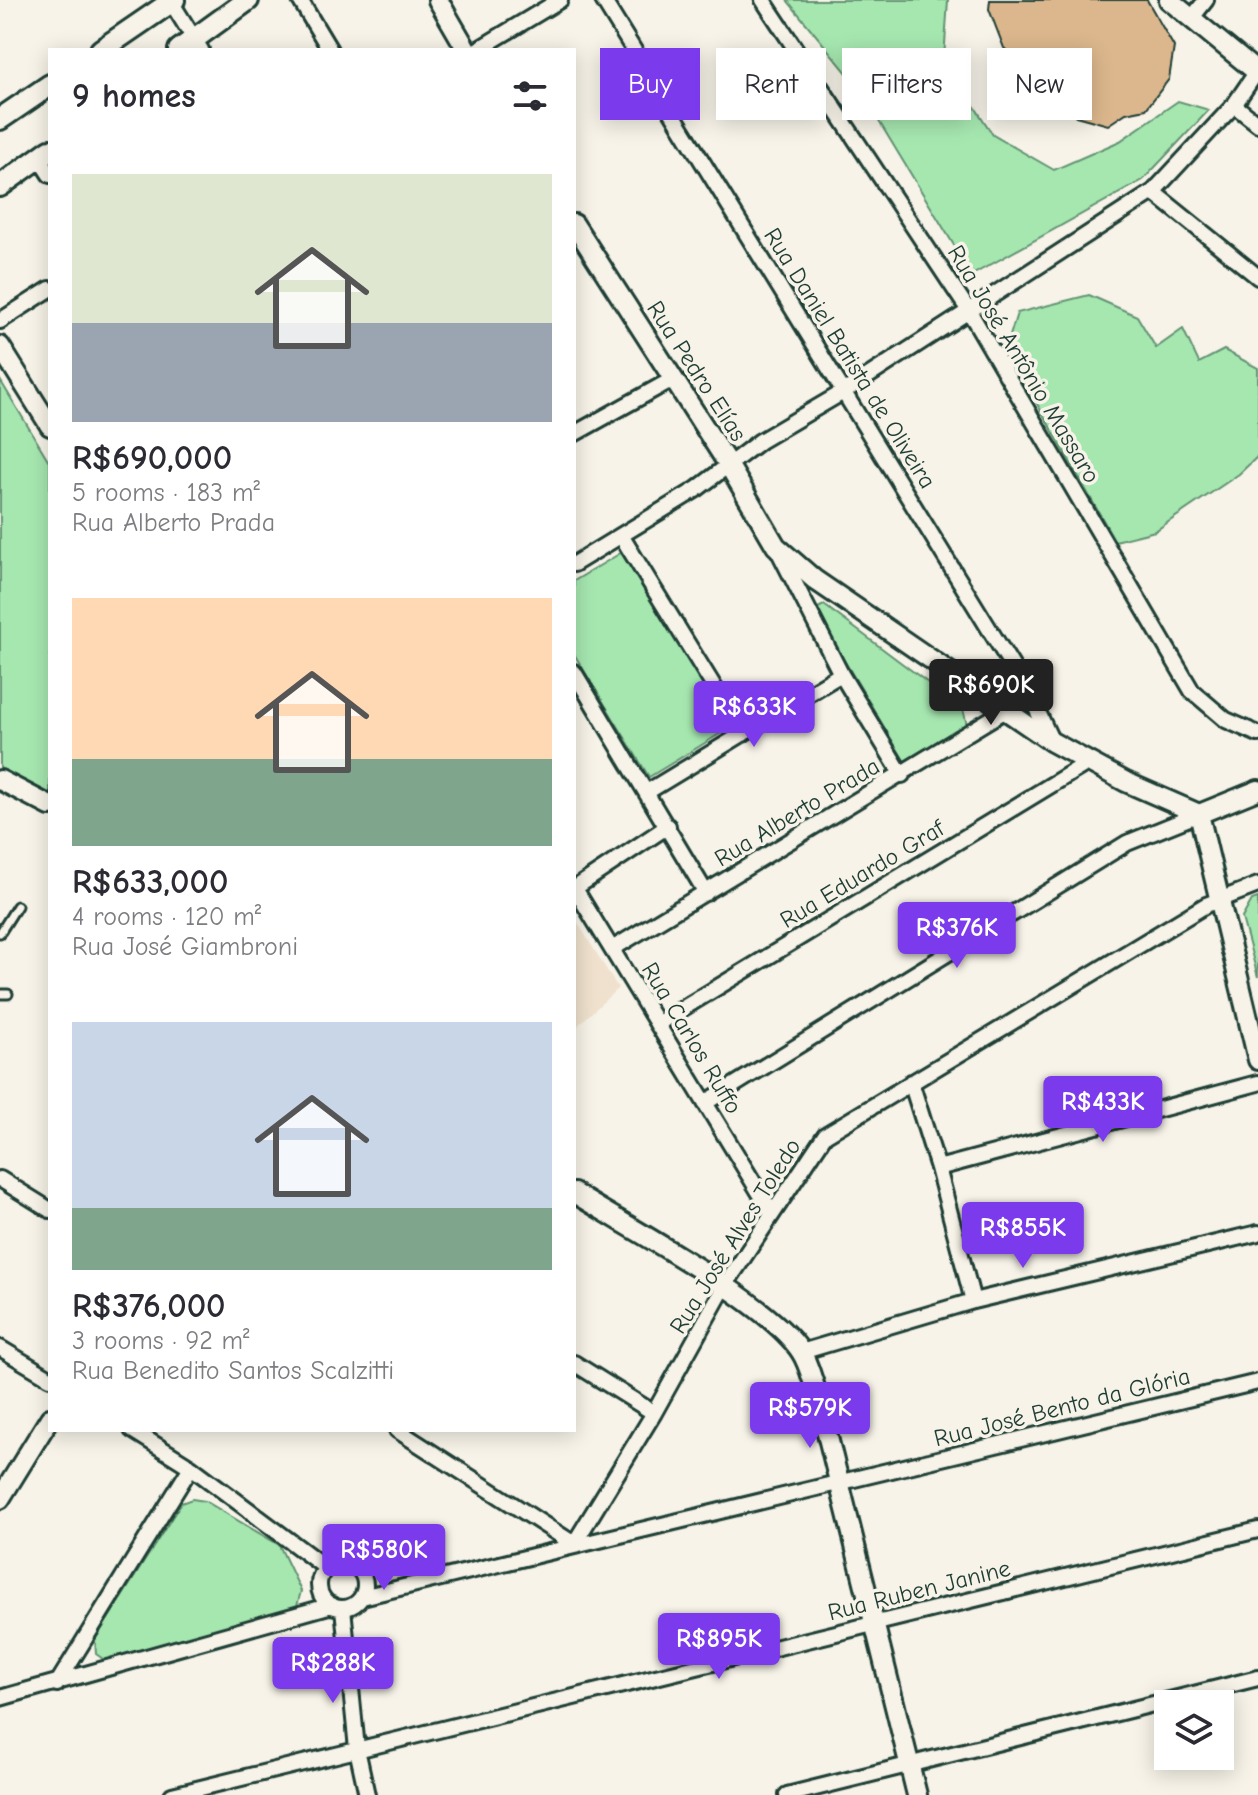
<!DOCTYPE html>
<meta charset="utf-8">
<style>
:root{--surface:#fff;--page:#f7f7f7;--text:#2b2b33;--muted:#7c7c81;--accent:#7c3aed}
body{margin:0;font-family:"Comic Neue",sans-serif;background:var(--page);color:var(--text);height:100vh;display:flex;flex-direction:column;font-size:30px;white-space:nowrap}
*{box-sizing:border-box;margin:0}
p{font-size:26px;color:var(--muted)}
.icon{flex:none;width:44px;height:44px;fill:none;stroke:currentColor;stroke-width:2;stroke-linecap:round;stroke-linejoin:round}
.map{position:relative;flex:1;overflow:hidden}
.sheet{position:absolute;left:48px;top:48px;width:528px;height:1384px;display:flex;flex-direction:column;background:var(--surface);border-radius:0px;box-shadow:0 4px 20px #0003}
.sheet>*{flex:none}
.guide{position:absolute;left:600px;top:48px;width:538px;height:72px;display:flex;gap:16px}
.controls{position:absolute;left:1154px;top:1690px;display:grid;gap:16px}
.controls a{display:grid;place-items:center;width:80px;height:80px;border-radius:0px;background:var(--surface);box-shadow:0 4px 20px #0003;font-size:40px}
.price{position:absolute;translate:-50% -68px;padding:0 18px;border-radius:8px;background:var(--accent);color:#fff;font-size:26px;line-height:52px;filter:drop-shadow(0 2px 4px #0008)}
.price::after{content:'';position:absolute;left:50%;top:48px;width:24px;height:18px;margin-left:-12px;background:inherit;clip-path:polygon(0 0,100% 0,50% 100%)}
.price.active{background:#222;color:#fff}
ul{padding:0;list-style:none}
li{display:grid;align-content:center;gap:16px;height:424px;padding:0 24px}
li span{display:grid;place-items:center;height:248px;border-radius:0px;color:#555}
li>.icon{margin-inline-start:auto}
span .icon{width:144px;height:144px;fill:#fffc;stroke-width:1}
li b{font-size:34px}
h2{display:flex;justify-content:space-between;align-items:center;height:96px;padding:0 24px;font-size:34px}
.tag{padding:0 28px;border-radius:0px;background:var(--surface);box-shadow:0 4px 20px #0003;font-size:28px;line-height:72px}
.tag.active{background:var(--accent);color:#fff}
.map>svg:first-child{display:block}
</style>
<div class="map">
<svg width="1258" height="1795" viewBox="0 0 1258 1795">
<rect width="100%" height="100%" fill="#f7f3e8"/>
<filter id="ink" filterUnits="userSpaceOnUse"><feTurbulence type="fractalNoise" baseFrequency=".0125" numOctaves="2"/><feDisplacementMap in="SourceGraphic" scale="16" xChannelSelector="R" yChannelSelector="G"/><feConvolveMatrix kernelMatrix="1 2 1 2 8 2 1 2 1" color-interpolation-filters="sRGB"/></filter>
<g filter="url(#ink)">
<path fill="#efe1cd" d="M574,917L618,988L574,1029Z"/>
<path fill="#a6e7b0" stroke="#629272" stroke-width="2" d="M787,0H948L944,59L993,135L1054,170L1120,141L1178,101L1209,110L1143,180L972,275L857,85Z
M1089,295L1137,316L1156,348L1183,329L1199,363L1224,350L1258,368V456L1239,474L1155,531L1115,541L1006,349L1017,313Z
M0,380L50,463V797L0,774Z
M629,548L736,724L649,777L574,654V581Z
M824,605L963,709L967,725L905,762L814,610Z
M1258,898V977L1242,918L1252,900Z
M192,1499L205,1501L279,1545L301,1591L297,1606L283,1617L106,1661L96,1654L95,1640L181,1503Z"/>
<path fill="#dcb78d" stroke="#1f3d34" stroke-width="2" d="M990,0H1147L1174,47L1169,79L1146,109L1126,113L1108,125L1076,116L1004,48L989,9Z"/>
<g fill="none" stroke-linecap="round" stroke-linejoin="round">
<defs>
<path id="service" d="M0,933L17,906
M0,994H8"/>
<path id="minor" d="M170,0L201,50
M300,0L330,50
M603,0L1031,697L1052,742
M763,0L969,311L1192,691L1226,720L1258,734
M1191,19L1206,0
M477,50L560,0
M1234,105L1258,124
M39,158L50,175
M1153,192L1258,277
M0,321L50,289
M574,434L673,379
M622,537L743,734
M778,550L841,674L902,775
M574,564L697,489L760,441L845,391L1153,192L1234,105L1258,70
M574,672L706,893
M647,792L841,674
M574,887L772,1213
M575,888L668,826
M612,949L1004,711
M657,1024L1089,762
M911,1082L938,1168L973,1301
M705,1103L1127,843L1199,814
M938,1168L1258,1083
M0,1179L50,1210
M0,1348L50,1378
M801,1352L973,1301L1258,1233
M574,1363L654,1413
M132,1430L191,1467L326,1568
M397,1430L574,1544L654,1413L724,1287L825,1135L1206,905L1258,885
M319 1585a23 23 0 1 1 46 0a23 23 0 1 1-46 0Z
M362,1597L1258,1382
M343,1608L357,1749L367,1795
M57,1684L191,1467
M0,1698L332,1605
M172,1795L1258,1530
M787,1795L1258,1678"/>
<path id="tertiary" d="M438,0L467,50
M1169,0L1258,73
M574,224L728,464L776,546L815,580L1052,742L1126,782L1199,814
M0,346L50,426
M0,780L50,806
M1199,814L1258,1060
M1199,814L1258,790
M574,1193C629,1228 769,1302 801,1352C809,1364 812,1380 817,1393L917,1795
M0,1499L50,1418"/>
<path id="secondary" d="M101,50L174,0
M179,50L248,0
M0,119L50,85
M0,186L50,150"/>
</defs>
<use href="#service" stroke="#1f3d34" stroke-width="13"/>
<use href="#minor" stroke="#1f3d34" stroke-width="20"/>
<use href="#tertiary" stroke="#1f3d34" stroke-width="24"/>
<use href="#secondary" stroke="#1f3d34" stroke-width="26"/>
<use href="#service" stroke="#f7f3e8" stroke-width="7"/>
<use href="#minor" stroke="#f7f3e8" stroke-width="14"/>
<use href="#tertiary" stroke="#f7f3e8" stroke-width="18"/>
<use href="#secondary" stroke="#f7f3e8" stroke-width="20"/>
</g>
</g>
<g text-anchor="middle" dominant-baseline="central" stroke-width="7" stroke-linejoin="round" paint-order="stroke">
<g font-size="24" fill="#1f3d34" stroke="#f7f3e8">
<text transform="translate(850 358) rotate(58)">Rua Daniel Batista de Oliveira</text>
<text transform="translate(1024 364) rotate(59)">Rua José Antônio Massaro</text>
<text transform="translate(697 371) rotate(57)">Rua Pedro Elías</text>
<text transform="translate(797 812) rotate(-31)">Rua Alberto Prada</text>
<text transform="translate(862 874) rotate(-31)">Rua Eduardo Graf</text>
<text transform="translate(692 1038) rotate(59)">Rua Carlos Ruffo</text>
<text transform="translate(735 1236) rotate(-58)">Rua José Alves Toledo</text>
<text transform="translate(1062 1407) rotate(-14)">Rua José Bento da Glória</text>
<text transform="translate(919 1590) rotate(-14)">Rua Ruben Janine</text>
</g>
</g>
</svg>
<div class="controls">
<a><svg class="icon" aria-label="layers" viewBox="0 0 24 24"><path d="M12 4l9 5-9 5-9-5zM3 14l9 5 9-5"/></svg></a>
</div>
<b class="price active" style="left:991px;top:727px">R$690K</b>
<b class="price" style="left:754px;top:749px">R$633K</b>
<b class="price" style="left:957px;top:970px">R$376K</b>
<b class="price" style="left:1103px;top:1144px">R$433K</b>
<b class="price" style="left:1023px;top:1270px">R$855K</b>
<b class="price" style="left:810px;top:1450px">R$579K</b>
<b class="price" style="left:384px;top:1592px">R$580K</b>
<b class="price" style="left:719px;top:1681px">R$895K</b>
<b class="price" style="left:333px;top:1705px">R$288K</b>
<div class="guide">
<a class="tag active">Buy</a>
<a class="tag">Rent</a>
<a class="tag">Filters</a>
<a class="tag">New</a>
</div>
<section class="sheet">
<h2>9 homes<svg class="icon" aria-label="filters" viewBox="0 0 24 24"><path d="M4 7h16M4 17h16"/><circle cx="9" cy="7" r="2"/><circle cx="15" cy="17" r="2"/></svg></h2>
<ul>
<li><span style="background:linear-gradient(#dfe7d0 60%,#9aa5b1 0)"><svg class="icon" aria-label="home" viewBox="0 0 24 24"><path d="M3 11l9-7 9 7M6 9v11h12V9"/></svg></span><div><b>R$690,000</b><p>5 rooms · 183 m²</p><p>Rua Alberto Prada</p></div></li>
<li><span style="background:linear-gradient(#ffd9b3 65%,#7fa58c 0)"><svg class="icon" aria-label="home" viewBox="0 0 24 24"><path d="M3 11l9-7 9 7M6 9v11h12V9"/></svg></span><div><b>R$633,000</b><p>4 rooms · 120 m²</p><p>Rua José Giambroni</p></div></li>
<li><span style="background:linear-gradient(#c9d6e8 75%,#7fa58c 0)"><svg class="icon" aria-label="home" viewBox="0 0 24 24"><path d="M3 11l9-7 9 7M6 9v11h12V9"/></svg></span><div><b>R$376,000</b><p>3 rooms · 92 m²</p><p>Rua Benedito Santos Scalzitti</p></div></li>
</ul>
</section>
</div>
